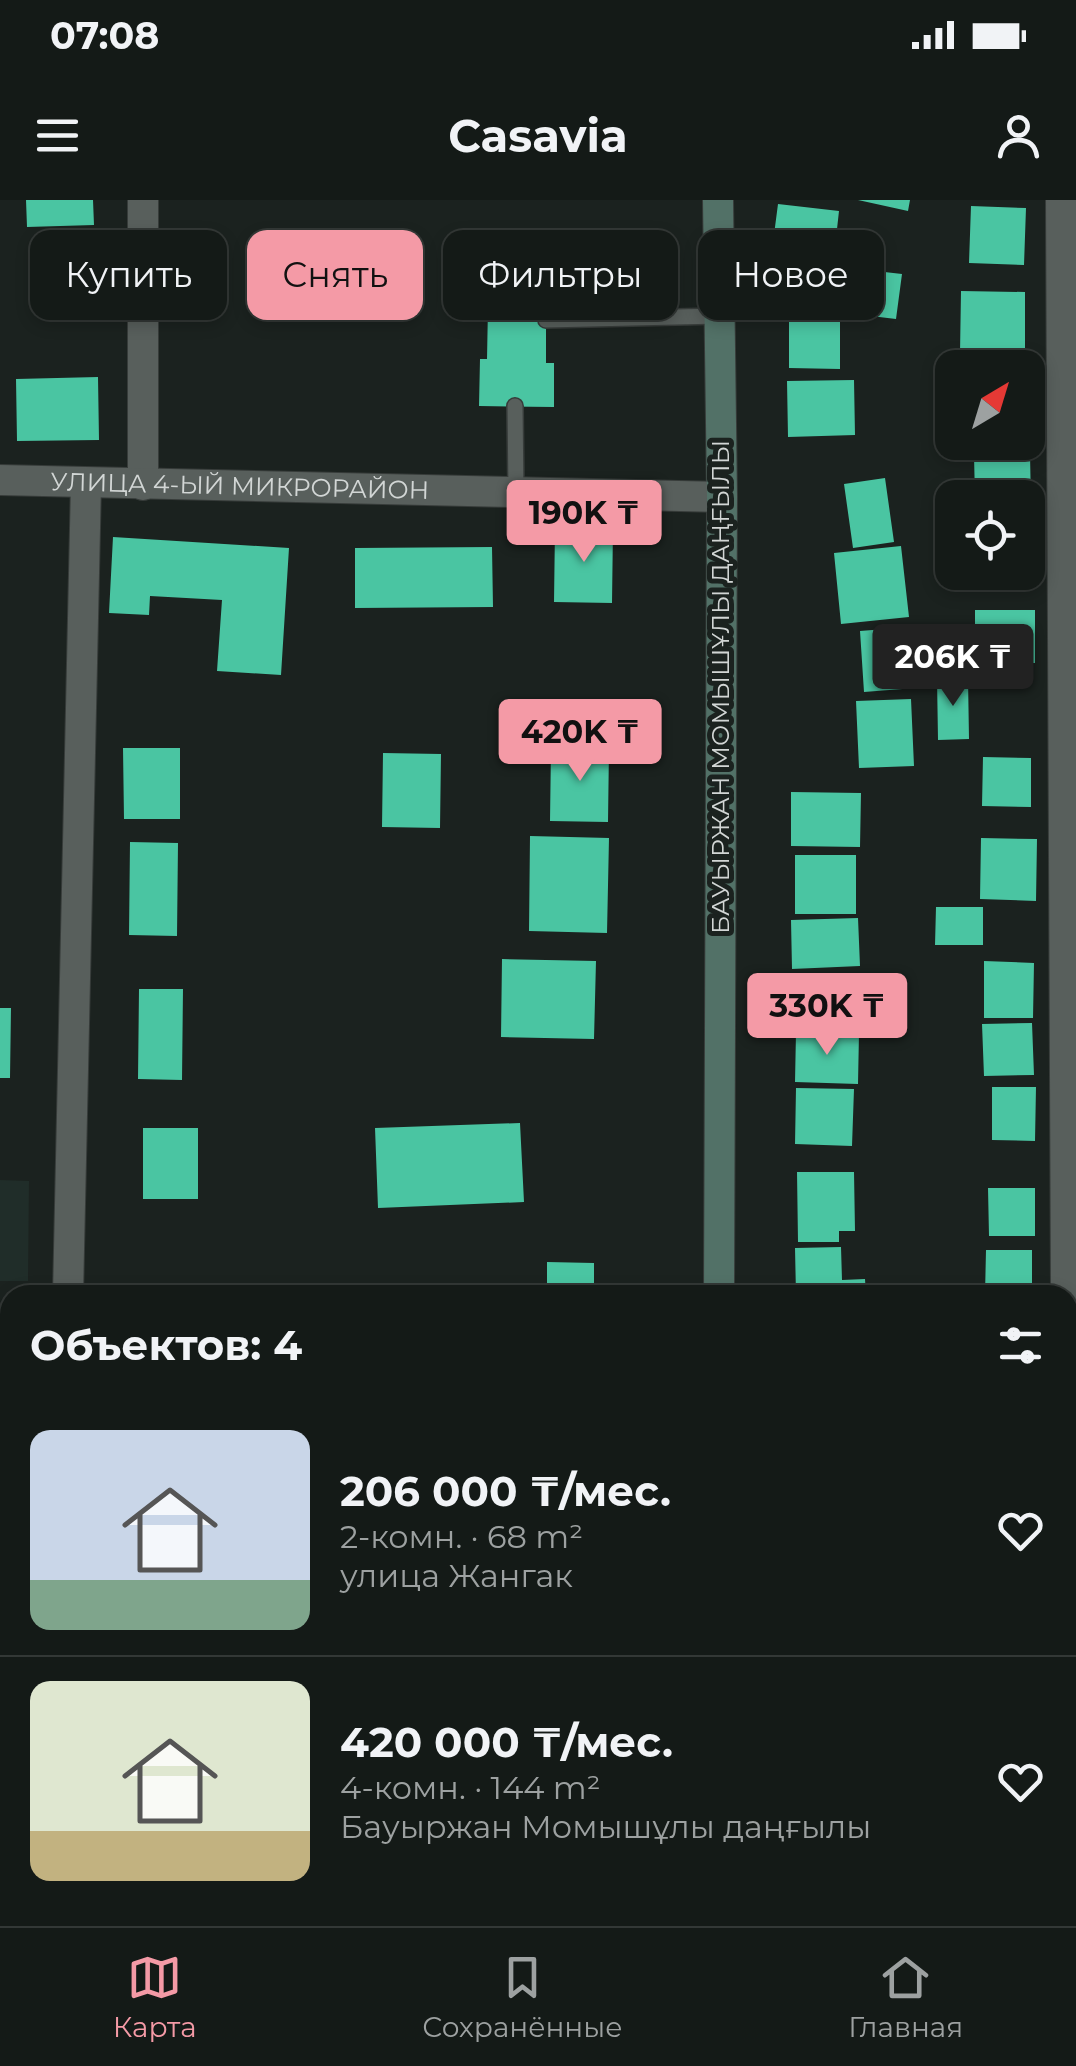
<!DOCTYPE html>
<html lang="ru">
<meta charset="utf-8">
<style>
:root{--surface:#141a17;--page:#1d2320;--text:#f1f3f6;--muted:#9da1a1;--line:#333836;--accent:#f49aa6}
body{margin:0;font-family:Montserrat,sans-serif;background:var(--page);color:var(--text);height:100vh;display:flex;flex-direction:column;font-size:38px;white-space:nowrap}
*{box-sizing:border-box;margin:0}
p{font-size:32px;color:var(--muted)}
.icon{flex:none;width:55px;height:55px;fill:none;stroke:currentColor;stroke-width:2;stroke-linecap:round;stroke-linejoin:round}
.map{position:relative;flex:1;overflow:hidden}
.drawer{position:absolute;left:0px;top:1085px;width:1078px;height:642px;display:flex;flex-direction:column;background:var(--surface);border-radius:30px 30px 0 0;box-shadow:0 5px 15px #0003,0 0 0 2px var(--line)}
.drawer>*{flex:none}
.guide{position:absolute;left:30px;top:30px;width:1018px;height:90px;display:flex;gap:20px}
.needle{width:65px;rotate:38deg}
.buttons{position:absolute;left:935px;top:150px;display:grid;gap:20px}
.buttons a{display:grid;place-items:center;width:110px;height:110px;border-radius:20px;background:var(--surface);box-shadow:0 5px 15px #0003,0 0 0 2px var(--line);font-size:50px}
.price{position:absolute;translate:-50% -85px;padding:0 22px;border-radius:10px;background:var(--accent);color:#111;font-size:32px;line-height:65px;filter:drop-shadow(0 2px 5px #0008)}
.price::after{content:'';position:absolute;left:50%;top:60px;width:30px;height:22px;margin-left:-15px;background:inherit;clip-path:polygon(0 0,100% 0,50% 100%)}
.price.active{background:#222;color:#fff}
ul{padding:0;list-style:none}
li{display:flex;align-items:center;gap:30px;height:250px;padding:0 30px}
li+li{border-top:2px solid var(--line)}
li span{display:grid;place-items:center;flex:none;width:280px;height:200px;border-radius:20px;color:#555}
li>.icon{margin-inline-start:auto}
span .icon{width:120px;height:120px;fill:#fffc;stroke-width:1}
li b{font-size:42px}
h2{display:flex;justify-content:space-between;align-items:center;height:120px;padding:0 30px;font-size:42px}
.chip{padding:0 35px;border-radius:20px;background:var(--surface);box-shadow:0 5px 15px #0003,0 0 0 2px var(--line);font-size:35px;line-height:90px}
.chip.active{background:var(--accent);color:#111}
.status{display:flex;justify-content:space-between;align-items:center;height:70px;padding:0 50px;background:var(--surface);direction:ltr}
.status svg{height:28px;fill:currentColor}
header{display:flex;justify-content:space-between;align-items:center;height:130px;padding:0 30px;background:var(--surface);font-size:45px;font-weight:700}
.tabs{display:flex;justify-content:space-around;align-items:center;height:140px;border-top:2px solid var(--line);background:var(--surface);font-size:28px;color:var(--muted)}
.tabs a{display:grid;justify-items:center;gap:5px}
.tabs .active{color:var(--accent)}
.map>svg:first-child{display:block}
</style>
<div class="status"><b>07:08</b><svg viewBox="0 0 49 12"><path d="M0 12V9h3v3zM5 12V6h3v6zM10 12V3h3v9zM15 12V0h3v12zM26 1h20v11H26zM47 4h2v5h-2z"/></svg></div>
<header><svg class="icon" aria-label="menu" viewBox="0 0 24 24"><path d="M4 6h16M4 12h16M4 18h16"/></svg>Casavia<svg class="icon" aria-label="person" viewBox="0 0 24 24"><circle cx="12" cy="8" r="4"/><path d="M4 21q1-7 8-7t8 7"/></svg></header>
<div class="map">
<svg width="1076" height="1726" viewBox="0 0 1076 1726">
<rect width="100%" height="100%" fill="#1b221f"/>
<path fill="#202d29" d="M0,980L29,981L28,1081H0Z"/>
<path fill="#4ac5a2" d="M26,0H93L94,25L27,27Z
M858,0H910L908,11Z
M778,4L839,11L834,56L772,50Z
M971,6L1026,8L1024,65L969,63Z
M106,33L108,105L41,106L39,35Z
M832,66L902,74L896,119L854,114L853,120L826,117Z
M961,91L1025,92V153H960Z
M488,106H546V163H554V207L479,206L480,159H487Z
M789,122H840V169L789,168Z
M98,177L99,240L17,241L16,179Z
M854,180L855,235L788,237L787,181Z
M1030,253L1031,305H1028V298H975L974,255Z
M885,278L894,342L853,348L844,284Z
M555,327L613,328L612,403L554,402Z
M1028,336H1034L1035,386L968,387L967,372H1028Z
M113,337L289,348L281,475L217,471L222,400L150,396L149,415L109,413Z
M901,346L909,417L841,424L834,353Z
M492,347L493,407L355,408V348Z
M975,410H1035V463H975Z
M910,427L915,488L864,492L860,431Z
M937,478H968L969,539L938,540Z
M911,499L914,566L859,568L856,501Z
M551,547L609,548L608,622L550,621Z
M123,548H180V619H124Z
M383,553L441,554L440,628L382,627Z
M983,557L1031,558V607L982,606Z
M791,592L861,593L860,647L791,646Z
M530,636L609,638L607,733L529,731Z
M981,638L1037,639L1036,701L980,699Z
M130,642L178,643L177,736L129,735Z
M795,655H856V714H795Z
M936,707H983V745H935Z
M858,718L860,766L792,769L791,720Z
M502,759L596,761L594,839L501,837Z
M984,761L1034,763L1033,818H984Z
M851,780L854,828L795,830L793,782Z
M139,789H183L182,880L138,879Z
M0,808H11L10,878H0Z
M1032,823L1034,875L984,876L982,824Z
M796,832L859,833L858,884L795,882Z
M992,887H1036L1035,941L992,940Z
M796,888L854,889L852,946L795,944Z
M520,923L524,1002L378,1008L375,928Z
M143,928H198V999H143Z
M797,972H854L855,1031H839V1042H798Z
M988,988H1035V1036H989Z
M841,1047L842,1080L865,1079L866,1095H796L795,1048Z
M986,1050H1032V1095H985Z
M547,1062L594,1063V1095H547Z
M167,1089H232V1095H167Z
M544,1718H603V1725L544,1720Z
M795,1718H844V1726H795Z
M976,1718H1037V1726H976Z"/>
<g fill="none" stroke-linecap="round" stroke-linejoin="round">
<defs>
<path id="service" d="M546,120L719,116
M515,206L516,293"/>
<g id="minor">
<path d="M143,0V285"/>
<path d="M1061,0L1066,1095"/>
<path id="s1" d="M0,280L722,297"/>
<path d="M68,1095L86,283"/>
<path d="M1068,1408V1463"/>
<path d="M0,1432L10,1421"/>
<path d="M348,1718L387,1726"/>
<path d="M1066,1726V1718"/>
</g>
<path id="secondary" d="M718,0L722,297L719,1095
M715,1726V1718"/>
</defs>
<use href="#service" stroke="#373c3a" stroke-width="18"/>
<use href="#minor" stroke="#373c3a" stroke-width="32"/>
<use href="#secondary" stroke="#373c3a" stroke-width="32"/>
<use href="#service" stroke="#585f5c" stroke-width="15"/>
<use href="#minor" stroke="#585f5c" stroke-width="30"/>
<use href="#secondary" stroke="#527167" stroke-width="30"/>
</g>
<g text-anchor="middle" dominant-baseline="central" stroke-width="10" stroke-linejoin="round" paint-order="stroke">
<g font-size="25" fill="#d2d6d5" stroke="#1b221f">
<text stroke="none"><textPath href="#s1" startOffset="240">УЛИЦА 4-ЫЙ МИКРОРАЙОН</textPath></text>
<text transform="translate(720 487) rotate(-90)">БАУЫРЖАН МОМЫШҰЛЫ ДАҢҒЫЛЫ</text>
</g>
</g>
</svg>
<div class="buttons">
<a><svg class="needle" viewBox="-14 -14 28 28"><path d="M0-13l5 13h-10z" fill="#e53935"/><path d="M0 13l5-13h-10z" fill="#9da1a1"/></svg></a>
<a><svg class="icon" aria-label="locate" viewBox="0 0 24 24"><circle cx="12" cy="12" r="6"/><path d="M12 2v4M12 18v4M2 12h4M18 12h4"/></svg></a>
</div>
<b class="price" style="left:584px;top:365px">190K ₸</b>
<b class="price active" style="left:953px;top:509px">206K ₸</b>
<b class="price" style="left:580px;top:584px">420K ₸</b>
<b class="price" style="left:827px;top:858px">330K ₸</b>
<div class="guide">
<a class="chip">Купить</a>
<a class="chip active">Снять</a>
<a class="chip">Фильтры</a>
<a class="chip">Новое</a>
</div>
<section class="drawer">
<h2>Объектов: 4<svg class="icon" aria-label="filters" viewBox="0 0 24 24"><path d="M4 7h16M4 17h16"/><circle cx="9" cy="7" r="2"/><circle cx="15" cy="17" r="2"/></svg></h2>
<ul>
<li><span style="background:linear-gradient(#c9d6e8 75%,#7fa58c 0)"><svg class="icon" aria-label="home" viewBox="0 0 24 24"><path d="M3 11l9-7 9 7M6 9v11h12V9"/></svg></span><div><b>206 000 ₸/мес.</b><p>2-комн. · 68 m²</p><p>улица Жангак</p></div><svg class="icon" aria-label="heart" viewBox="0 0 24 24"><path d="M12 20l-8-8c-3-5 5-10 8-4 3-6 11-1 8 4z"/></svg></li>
<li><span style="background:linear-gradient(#dfe7d0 75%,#c2b280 0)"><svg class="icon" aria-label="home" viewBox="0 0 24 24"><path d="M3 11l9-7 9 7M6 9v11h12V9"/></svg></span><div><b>420 000 ₸/мес.</b><p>4-комн. · 144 m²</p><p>Бауыржан Момышұлы даңғылы</p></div><svg class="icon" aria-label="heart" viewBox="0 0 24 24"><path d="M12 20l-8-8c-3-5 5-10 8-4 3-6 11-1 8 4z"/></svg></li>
</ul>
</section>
</div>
<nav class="tabs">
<a class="active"><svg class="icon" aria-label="map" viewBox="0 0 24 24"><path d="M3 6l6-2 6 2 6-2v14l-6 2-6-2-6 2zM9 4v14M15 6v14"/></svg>Карта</a>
<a><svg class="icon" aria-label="saved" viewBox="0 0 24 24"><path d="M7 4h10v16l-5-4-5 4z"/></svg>Сохранённые</a>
<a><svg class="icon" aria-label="home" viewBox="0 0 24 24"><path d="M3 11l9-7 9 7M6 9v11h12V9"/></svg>Главная</a>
</nav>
